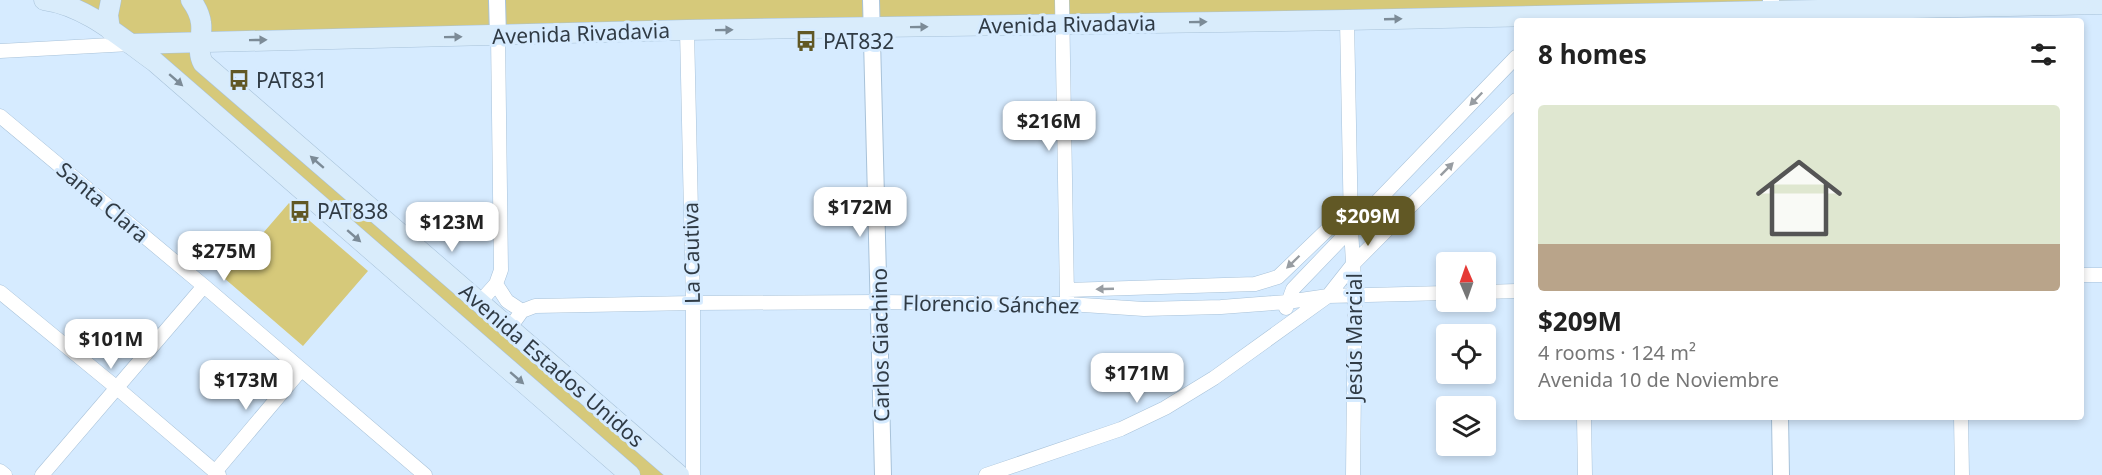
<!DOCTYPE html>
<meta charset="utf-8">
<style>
:root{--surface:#fff;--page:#f2f2f2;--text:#222;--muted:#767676;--line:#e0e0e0;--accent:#615825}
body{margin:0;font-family:"Noto Sans",sans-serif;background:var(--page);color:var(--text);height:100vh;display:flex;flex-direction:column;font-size:22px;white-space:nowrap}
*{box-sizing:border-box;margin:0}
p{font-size:20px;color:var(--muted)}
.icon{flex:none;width:33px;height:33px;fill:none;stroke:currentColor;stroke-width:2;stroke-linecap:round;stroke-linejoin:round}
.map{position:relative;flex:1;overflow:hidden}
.panel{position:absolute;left:1514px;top:18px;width:570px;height:402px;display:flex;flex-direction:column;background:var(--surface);border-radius:6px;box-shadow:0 3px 9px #0003}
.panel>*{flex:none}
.needle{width:39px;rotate:358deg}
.fabs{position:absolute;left:1436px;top:252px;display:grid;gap:12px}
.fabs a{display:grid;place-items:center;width:60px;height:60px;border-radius:6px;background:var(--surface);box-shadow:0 3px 9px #0003;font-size:30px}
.price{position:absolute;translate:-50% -51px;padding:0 14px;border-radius:12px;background:#fff;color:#222;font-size:20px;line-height:39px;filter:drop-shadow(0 2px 3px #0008)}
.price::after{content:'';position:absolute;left:50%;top:36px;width:18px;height:14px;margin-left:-9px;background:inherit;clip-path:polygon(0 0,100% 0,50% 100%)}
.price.on{background:var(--accent);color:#fff}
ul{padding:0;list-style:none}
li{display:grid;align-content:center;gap:12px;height:318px;padding:0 24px}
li+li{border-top:2px solid var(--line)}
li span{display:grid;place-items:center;height:186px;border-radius:6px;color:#555}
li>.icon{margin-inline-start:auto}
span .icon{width:108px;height:108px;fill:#fffc;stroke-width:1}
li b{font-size:26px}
h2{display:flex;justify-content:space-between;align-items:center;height:72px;padding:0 24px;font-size:26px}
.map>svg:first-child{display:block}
</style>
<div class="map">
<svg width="2102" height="475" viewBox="0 0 2102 475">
<rect width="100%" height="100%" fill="#d6ebff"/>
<path fill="#d6c97a" d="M44,0H2102L200,42L199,56L679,475H630L155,62Z
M289,203L368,271L303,346L224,278Z"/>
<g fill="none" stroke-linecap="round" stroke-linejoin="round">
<defs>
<path id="minor" d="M1062,0L1067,298
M1347,20L1351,229L1355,296L1353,475
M687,30L693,303V475
M0,51L130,44
M0,116L204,286L425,475
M2080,275H2102
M496,284L507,301L522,311
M1067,290L1255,284L1278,277L1351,207
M0,292L117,388L219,475
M1485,292L1516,291
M480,302L496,284L501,270L498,36
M1286,308L1293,289L1516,57
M509,329L522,311L535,306L693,303L879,302L1068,304L1144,309L1221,307L1287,302L1328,296L1446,293
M1584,417L1585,475
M1961,417L1962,475
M0,471L5,475
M215,472L301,370
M42,475L204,286
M986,475L1121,429L1165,408L1214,378L1328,296L1354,263L1516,100"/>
<path id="tertiary" d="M497,0L498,36
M871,0L883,475
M1771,0V21
M1780,417L1781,475"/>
<path id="secondary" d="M44,0C87,6 121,38 155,62L630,475
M191,0C196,7 200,14 201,23C203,37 196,50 203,63L679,475
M110,30L108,15L111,0
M130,44L687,30L1347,20L2102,4"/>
</defs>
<use href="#minor" stroke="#a8c2d9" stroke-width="15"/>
<use href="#tertiary" stroke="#a8c2d9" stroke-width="18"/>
<use href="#secondary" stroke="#a8c2d9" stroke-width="21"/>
<use href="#minor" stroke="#fff" stroke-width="14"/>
<use href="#tertiary" stroke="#fff" stroke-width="16"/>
<use href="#secondary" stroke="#d9ecfb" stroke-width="20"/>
</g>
<defs><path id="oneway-solid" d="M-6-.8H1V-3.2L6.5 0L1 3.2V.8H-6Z" transform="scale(1.5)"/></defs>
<g fill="#7c8b97">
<use href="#oneway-solid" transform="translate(1393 19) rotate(-2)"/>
<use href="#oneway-solid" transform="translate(1198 22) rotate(-1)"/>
<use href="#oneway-solid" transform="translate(919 27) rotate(-1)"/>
<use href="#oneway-solid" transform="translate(724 30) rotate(-1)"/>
<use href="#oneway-solid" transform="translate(453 37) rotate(-1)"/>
<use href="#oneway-solid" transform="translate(258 40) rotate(-1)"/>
<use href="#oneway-solid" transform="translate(176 80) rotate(41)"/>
<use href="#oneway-solid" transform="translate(317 162) rotate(-139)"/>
<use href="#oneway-solid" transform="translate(354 236) rotate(41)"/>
<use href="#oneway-solid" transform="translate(517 378) rotate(41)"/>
</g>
<g fill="#989da2">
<use href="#oneway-solid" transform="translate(1476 99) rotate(134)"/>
<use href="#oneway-solid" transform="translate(1447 169) rotate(-45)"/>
<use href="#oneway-solid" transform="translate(1293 262) rotate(136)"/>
<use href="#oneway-solid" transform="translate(1105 289) rotate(178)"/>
</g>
<defs>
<symbol id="bus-bare" viewBox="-9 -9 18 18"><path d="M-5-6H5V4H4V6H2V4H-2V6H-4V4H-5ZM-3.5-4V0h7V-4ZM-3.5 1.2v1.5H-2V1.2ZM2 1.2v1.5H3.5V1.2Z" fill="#615825" stroke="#d6ebff" stroke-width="2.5" paint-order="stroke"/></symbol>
</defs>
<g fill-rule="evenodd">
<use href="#bus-bare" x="791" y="26" width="30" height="30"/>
<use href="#bus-bare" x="224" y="65" width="30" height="30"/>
<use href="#bus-bare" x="285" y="196" width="30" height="30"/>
</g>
<g text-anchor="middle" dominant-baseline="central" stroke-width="6" stroke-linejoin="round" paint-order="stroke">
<g font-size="21" fill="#303b45" stroke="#d6ebff">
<text transform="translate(1067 24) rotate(-1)">Avenida Rivadavia</text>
<text transform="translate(581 33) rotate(-2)">Avenida Rivadavia</text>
<text transform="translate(103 202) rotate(40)">Santa Clara</text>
<text transform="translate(691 253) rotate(-91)">La Cautiva</text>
<text transform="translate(991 304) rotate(1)">Florencio Sánchez</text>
<text transform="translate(1354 337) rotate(-90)">Jesús Marcial</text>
<text transform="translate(880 345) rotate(-91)">Carlos Giachino</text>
<text transform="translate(552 365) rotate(41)">Avenida Estados Unidos</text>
</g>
<g font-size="21" fill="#303b45" stroke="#d6ebff" text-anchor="start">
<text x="823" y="41">PAT832</text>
<text x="256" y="80">PAT831</text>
<text x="317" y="211">PAT838</text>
</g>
</g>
</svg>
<div class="fabs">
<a><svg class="needle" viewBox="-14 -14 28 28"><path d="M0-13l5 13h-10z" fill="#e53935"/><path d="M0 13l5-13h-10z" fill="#767676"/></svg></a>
<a><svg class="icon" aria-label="locate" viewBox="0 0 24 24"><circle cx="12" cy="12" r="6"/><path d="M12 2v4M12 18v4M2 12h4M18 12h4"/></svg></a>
<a><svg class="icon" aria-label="layers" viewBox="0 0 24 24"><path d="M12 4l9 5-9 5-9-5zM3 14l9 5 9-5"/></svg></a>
</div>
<b class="price" style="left:1049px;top:152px">$216M</b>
<b class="price" style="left:860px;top:238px">$172M</b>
<b class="price on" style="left:1368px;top:247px">$209M</b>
<b class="price" style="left:452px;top:253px">$123M</b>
<b class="price" style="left:224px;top:282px">$275M</b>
<b class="price" style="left:111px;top:370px">$101M</b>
<b class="price" style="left:1137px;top:404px">$171M</b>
<b class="price" style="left:246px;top:411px">$173M</b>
<section class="panel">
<h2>8 homes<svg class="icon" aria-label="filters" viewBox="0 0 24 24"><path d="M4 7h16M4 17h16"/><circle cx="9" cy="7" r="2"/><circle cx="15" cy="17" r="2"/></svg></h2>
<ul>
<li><span style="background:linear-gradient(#dfe7d0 75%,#b9a48a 0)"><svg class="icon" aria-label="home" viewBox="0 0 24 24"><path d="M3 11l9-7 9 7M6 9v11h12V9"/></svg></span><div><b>$209M</b><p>4 rooms · 124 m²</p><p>Avenida 10 de Noviembre</p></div></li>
</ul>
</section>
</div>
